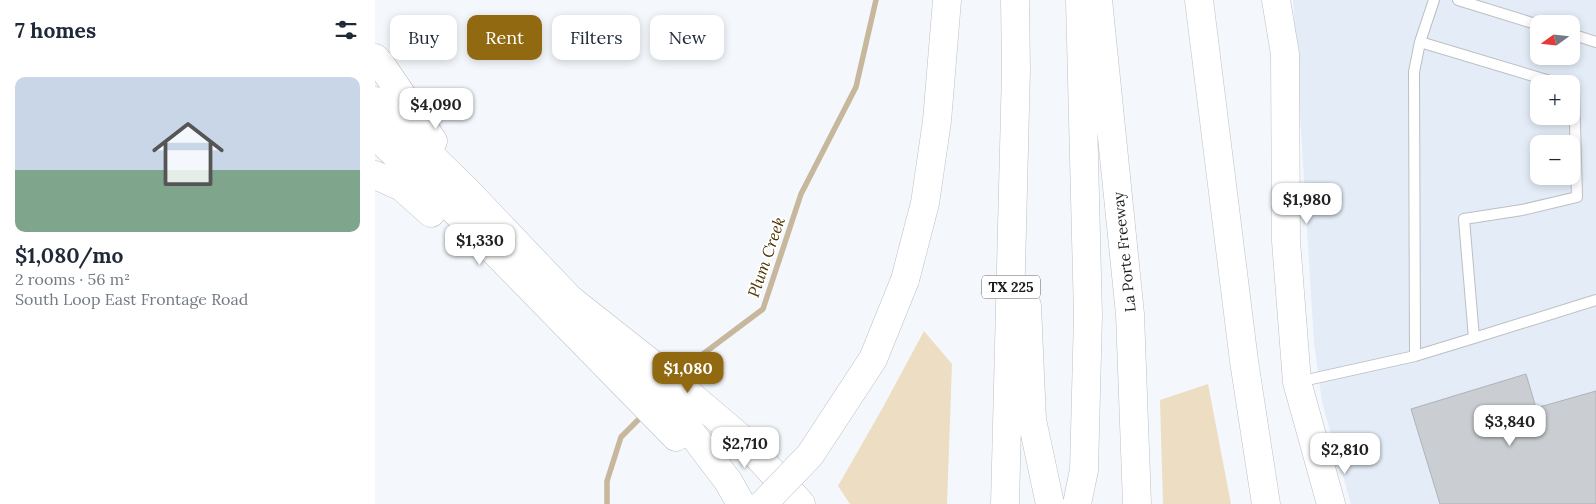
<!DOCTYPE html>
<meta charset="utf-8">
<style>
:root{--surface:#fff;--page:#f6f6f7;--text:#1f2937;--muted:#747a83;--line:#e0e1e3;--accent:#916911}
body{margin:0;font-family:Lora,serif;background:var(--page);color:var(--text);height:100vh;display:flex;flex-direction:column;font-size:19px;white-space:nowrap}
*{box-sizing:border-box;margin:0}
p{font-size:16px;color:var(--muted)}
.icon{flex:none;width:28px;height:28px;fill:none;stroke:currentColor;stroke-width:2;stroke-linecap:round;stroke-linejoin:round}
.map{position:relative;flex:1;overflow:hidden}
.sheet{display:flex;flex-direction:column;background:var(--surface);width:375px}
.sheet>*{flex:none}
.top-card{position:absolute;left:15px;top:15px;width:475px;height:45px;display:flex;gap:10px}
.needle{width:32px;rotate:255deg}
.tools{position:absolute;left:1155px;top:15px;display:grid;gap:10px}
.tools a{display:grid;place-items:center;width:50px;height:50px;border-radius:10px;background:var(--surface);box-shadow:0 2px 8px #0003;font-size:25px}
.price{position:absolute;translate:-50% -42px;padding:0 11px;border-radius:10px;background:#fff;color:#222;font-size:16px;line-height:32px;filter:drop-shadow(0 1px 2px #0008)}
.price::after{content:'';position:absolute;left:50%;top:30px;width:15px;height:11px;margin-left:-8px;background:inherit;clip-path:polygon(0 0,100% 0,50% 100%)}
.price.selected{background:var(--accent);color:#fff}
ul{padding:0;list-style:none}
li{display:grid;align-content:center;gap:10px;height:265px;padding:0 15px}
li+li{border-top:1px solid var(--line)}
li span{display:grid;place-items:center;height:155px;border-radius:10px;color:#555}
li>.icon{margin-inline-start:auto}
span .icon{width:90px;height:90px;fill:#fffc;stroke-width:1}
li b{font-size:21px}
h2{display:flex;justify-content:space-between;align-items:center;height:60px;padding:0 15px;font-size:21px}
.tag{padding:0 18px;border-radius:10px;background:var(--surface);box-shadow:0 2px 8px #0003;font-size:18px;line-height:45px}
.tag.selected{background:var(--accent);color:#fff}
main{display:flex;flex:1;min-height:0}
.map>svg:first-child{display:block}
</style>
<main>
<section class="sheet">
<h2>7 homes<svg class="icon" aria-label="filters" viewBox="0 0 24 24"><path d="M4 7h16M4 17h16"/><circle cx="9" cy="7" r="2"/><circle cx="15" cy="17" r="2"/></svg></h2>
<ul>
<li><span style="background:linear-gradient(#c9d6e8 60%,#7fa58c 0)"><svg class="icon" aria-label="home" viewBox="0 0 24 24"><path d="M3 11l9-7 9 7M6 9v11h12V9"/></svg></span><div><b>$1,080/mo</b><p>2 rooms · 56 m²</p><p>South Loop East Frontage Road</p></div></li>
</ul>
</section>
<div class="map">
<svg width="1221" height="504" viewBox="0 0 1221 504">
<rect width="100%" height="100%" fill="#f4f8fc"/>
<path fill="#e3ecf7" fill-rule="evenodd" d="M918,0H1221V504H976L947,402L939,343ZM1164,24H1196V56H1164ZM1164,84H1196V116H1164ZM1164,144H1196V176H1164Z"/>
<path fill="#edddc2" d="M549,331L577,364L572,504H475L463,486L507,409Z
M833,384L856,504H788L785,400Z"/>
<g fill="none" stroke-linecap="round" stroke-linejoin="round">
<path stroke="#c7b79c" stroke-width="5.5" d="M304,378L328,354L388,309L426,194L481,87L501,0
M232,504V481L246,437L268,415"/>
</g>
<path fill="#caced2" stroke="#afb3b8" d="M1151,374L1161,408L1221,391V504H1065L1036,409Z"/>
<g fill="none" stroke-linecap="round" stroke-linejoin="round">
<defs>
<path id="service" d="M1083,0L1164,25
M1196,34L1221,42
M1045,42L1185,84
M1099,338L1221,300
M1040,356L1039,72L1045,42L1059,0
M923,382L1040,356L1099,338L1089,219L1147,210L1202,197L1199,88L1196,87"/>
<path id="secondary" d="M901,0L910,54L911,241L922,382L956,504
M0,58L5,63L58,141
M0,101L91,190L213,318
M0,135L77,208L301,437
M0,175L27,187L56,213
M241,347L287,394L353,481L366,504"/>
<path id="motorway" d="M723,0L755,314L762,504
M824,0L869,361L891,504
M530,280L550,203L562,121L572,0
M196,300L301,383L367,439L426,504
M652,306L657,420L675,504
M630,504L641,70L640,0
M702,504L709,470L713,315L705,0"/>
</defs>
<use href="#service" stroke="#bcbfc4" stroke-width="12"/>
<use href="#secondary" stroke="#bcbfc4" stroke-width="29"/>
<use href="#motorway" stroke="#bcbfc4" stroke-width="29"/>
<use href="#service" stroke="#fff" stroke-width="10"/>
<use href="#secondary" stroke="#fff" stroke-width="28"/>
<use href="#motorway" stroke="#fff" stroke-width="28"/>
<defs>
<path id="motorway-bridge" d="M388,504L435,455L498,359L530,280"/>
</defs>
<use href="#motorway-bridge" stroke="#bcbfc4" stroke-width="29" stroke-linecap="butt"/>
<use href="#motorway-bridge" stroke="#fff" stroke-width="28"/>
</g>
<g text-anchor="middle" dominant-baseline="central" stroke-width="4" stroke-linejoin="round" paint-order="stroke">
<rect fill="#fff" stroke="#606162" stroke-width="1" x="607" y="275.5" width="58" height="23" rx="4"/>
<g font-size="14" font-weight="bold" fill="#1c1d1f">
<text x="636" y="287">TX 225</text>
</g>
<g font-size="15" fill="#1c1d1f" stroke="#fff">
<text transform="translate(749 252) rotate(-96)">La Porte Freeway</text>
</g>
<g font-size="16" font-style="italic" fill="#4d3501" stroke="#fff">
<text transform="translate(391 257) rotate(-71)">Plum Creek</text>
</g>
</g>
</svg>
<div class="tools">
<a><svg class="needle" viewBox="-14 -14 28 28"><path d="M0-13l5 13h-10z" fill="#e53935"/><path d="M0 13l5-13h-10z" fill="#747a83"/></svg></a>
<a>+</a>
<a>−</a>
</div>
<b class="price" style="left:61px;top:130px">$4,090</b>
<b class="price" style="left:932px;top:225px">$1,980</b>
<b class="price" style="left:105px;top:266px">$1,330</b>
<b class="price selected" style="left:313px;top:394px">$1,080</b>
<b class="price" style="left:1135px;top:447px">$3,840</b>
<b class="price" style="left:370px;top:469px">$2,710</b>
<b class="price" style="left:970px;top:475px">$2,810</b>
<div class="top-card">
<a class="tag">Buy</a>
<a class="tag selected">Rent</a>
<a class="tag">Filters</a>
<a class="tag">New</a>
</div>
</div>
</main>
